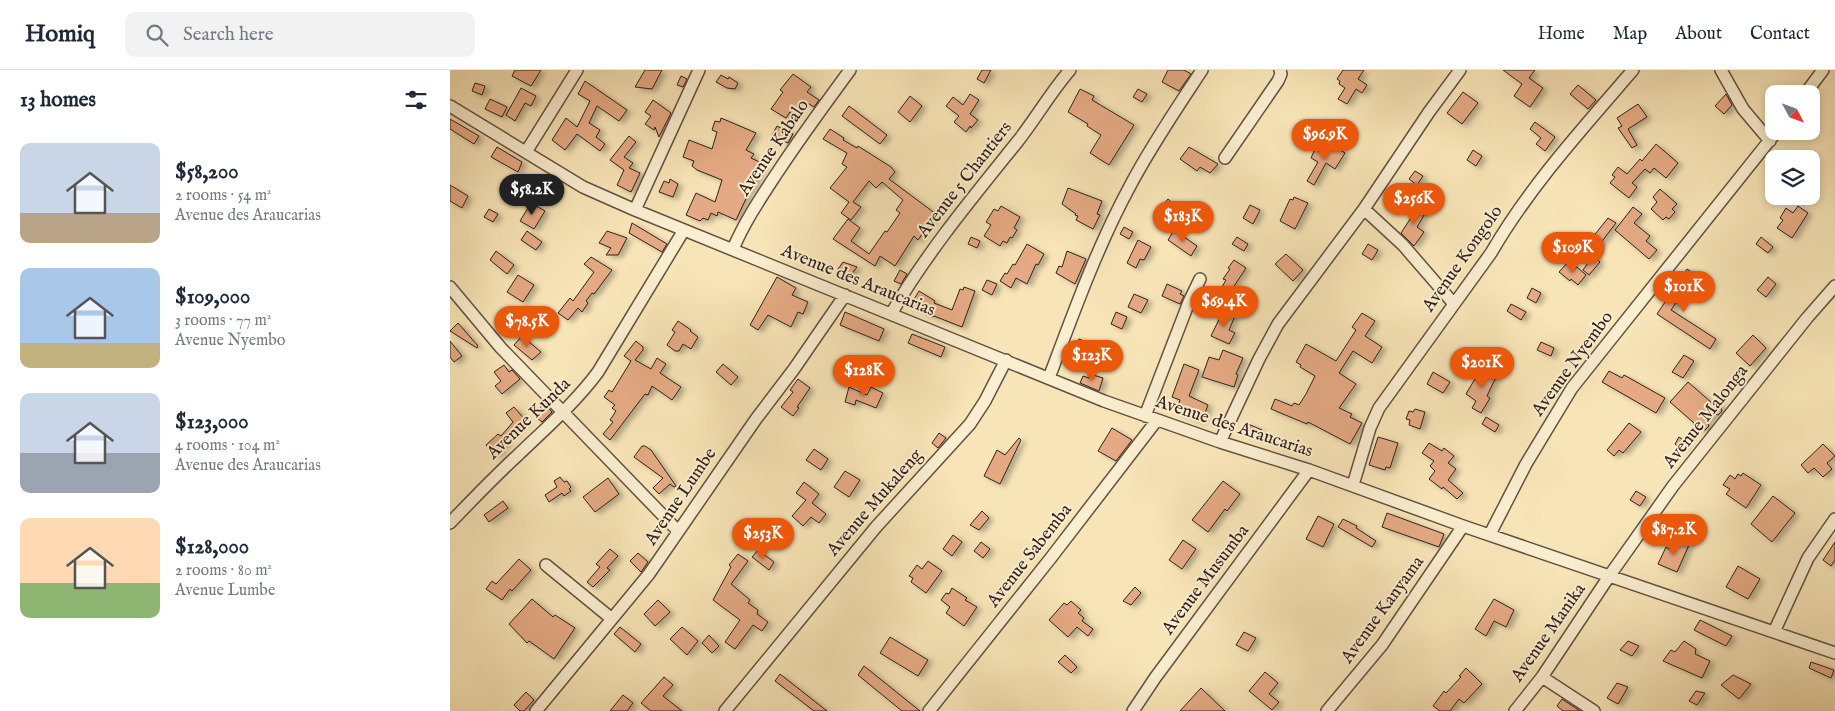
<!DOCTYPE html>
<meta charset="utf-8">
<style>
:root{--surface:#fff;--page:#f2f2f3;--text:#1f2937;--muted:#747a83;--line:#e0e1e3;--accent:#ea580c}
body{margin:0;font-family:"IM FELL English",serif;background:var(--page);color:var(--text);height:100vh;display:flex;flex-direction:column;font-size:19px;white-space:nowrap}
*{box-sizing:border-box;margin:0}
p{font-size:16px;color:var(--muted)}
.icon{flex:none;width:28px;height:28px;fill:none;stroke:currentColor;stroke-width:2;stroke-linecap:round;stroke-linejoin:round}
.map{position:relative;flex:1;overflow:hidden}
.drawer{display:flex;flex-direction:column;background:var(--surface);width:450px}
.drawer>*{flex:none}
.needle{width:32px;rotate:131deg}
.tools{position:absolute;left:1315px;top:15px;display:grid;gap:10px}
.tools a{display:grid;place-items:center;width:55px;height:55px;border-radius:10px;background:var(--surface);box-shadow:0 2px 8px #0003;font-size:25px}
.price{position:absolute;translate:-50% -42px;padding:0 11px;border-radius:18px;background:var(--accent);color:#fff;font-size:16px;line-height:32px;filter:drop-shadow(0 1px 2px #0008)}
.price::after{content:'';position:absolute;left:50%;top:30px;width:15px;height:11px;margin-left:-8px;background:inherit;clip-path:polygon(0 0,100% 0,50% 100%)}
.price.selected{background:#222;color:#fff}
ul{padding:0;list-style:none}
li{display:flex;align-items:center;gap:15px;height:125px;padding:0 20px}
li span{display:grid;place-items:center;flex:none;width:140px;height:100px;border-radius:10px;color:#555}
li>.icon{margin-inline-start:auto}
span .icon{width:60px;height:60px;fill:#fffc;stroke-width:1}
li b{font-size:21px}
h2{display:flex;justify-content:space-between;align-items:center;height:60px;padding:0 20px;font-size:21px}
header{display:flex;align-items:center;gap:30px;box-sizing:border-box;height:70px;padding:0 25px;background:var(--surface);border-bottom:1px solid var(--line)}
header strong{font-size:24px}
nav{display:flex;gap:28px;margin-inline-start:auto;font-size:18px}
.search{width:350px;height:45px;background:var(--page);display:flex;align-items:center;gap:12px;box-sizing:border-box;padding:0 18px;border-radius:10px;color:var(--muted);font-size:19px}
main{display:flex;flex:1;min-height:0}
.map>svg:first-child{display:block}
</style>
<header>
<strong>Homiq</strong>
<div class="search"><svg class="icon" aria-label="search" viewBox="0 0 24 24"><circle cx="10" cy="10" r="6"/><path d="M15 15l6 6"/></svg>Search here</div>
<nav><a>Home</a><a>Map</a><a>About</a><a>Contact</a></nav>
</header>
<main>
<section class="drawer">
<h2>13 homes<svg class="icon" aria-label="filters" viewBox="0 0 24 24"><path d="M4 7h16M4 17h16"/><circle cx="9" cy="7" r="2"/><circle cx="15" cy="17" r="2"/></svg></h2>
<ul>
<li><span style="background:linear-gradient(#c9d6e8 70%,#b9a48a 0)"><svg class="icon" aria-label="home" viewBox="0 0 24 24"><path d="M3 11l9-7 9 7M6 9v11h12V9"/></svg></span><div><b>$58,200</b><p>2 rooms · 54 m²</p><p>Avenue des Araucarias</p></div></li>
<li><span style="background:linear-gradient(#a9c7e8 75%,#c2b280 0)"><svg class="icon" aria-label="home" viewBox="0 0 24 24"><path d="M3 11l9-7 9 7M6 9v11h12V9"/></svg></span><div><b>$109,000</b><p>3 rooms · 77 m²</p><p>Avenue Nyembo</p></div></li>
<li><span style="background:linear-gradient(#c9d6e8 60%,#9aa5b1 0)"><svg class="icon" aria-label="home" viewBox="0 0 24 24"><path d="M3 11l9-7 9 7M6 9v11h12V9"/></svg></span><div><b>$123,000</b><p>4 rooms · 104 m²</p><p>Avenue des Araucarias</p></div></li>
<li><span style="background:linear-gradient(#ffd9b3 65%,#8fb573 0)"><svg class="icon" aria-label="home" viewBox="0 0 24 24"><path d="M3 11l9-7 9 7M6 9v11h12V9"/></svg></span><div><b>$128,000</b><p>2 rooms · 80 m²</p><p>Avenue Lumbe</p></div></li>
</ul>
</section>
<div class="map">
<svg width="1385" height="641" viewBox="0 0 1385 641">
<defs>
<filter id="shadow"><feDropShadow dx="4.5" dy="2.5" stdDeviation="2.5" flood-color="#0004"/></filter>
</defs>
<rect width="100%" height="100%" fill="#f8e5b7"/>
<filter id="stains"><feTurbulence type="fractalNoise" baseFrequency=".004" numOctaves="4"/><feColorMatrix values="0 0 0 0 .2 0 0 0 0 .09 0 0 0 0 .02 0 0 0 .5 -.17"/></filter>
<radialGradient id="worn" r=".72"><stop offset=".6" stop-color="#630" stop-opacity="0"/><stop offset="1" stop-color="#630" stop-opacity=".3"/></radialGradient>
<path fill="#e5aa83" stroke="#31201b" filter="url(#shadow)" d="M65,0H91L81,16L62,6Z
M195,0H212L202,19L185,17Z
M532,0H541L534,13L527,9Z
M718,0H734L741,4L729,21L712,12Z
M893,0H914L908,9L917,15L912,23L906,19L897,34L888,29L895,18L889,14L890,11L887,9Z
M1053,0H1085L1079,8L1093,18L1080,37L1064,26L1072,14Z
M343,4L361,17L357,22L369,30L364,37L353,30L344,45L340,42L336,48L321,39L333,22L330,20Z
M271,5L278,9L279,7L288,13L285,19L277,18L266,12Z
M231,6L237,9L233,17L227,15Z
M135,11L177,40L169,51L147,36L139,53L150,60L146,67L155,74L150,81L127,64L115,80L102,70L116,48L127,57L140,31L128,24Z
M25,13L35,16L32,25L22,21Z
M1128,15L1146,30L1138,39L1120,24Z
M71,18L86,26L81,36L75,33L65,51L56,45Z
M630,19L644,26L642,30L684,55L659,95L640,83L651,65L637,56L638,54L618,42Z
M688,19L697,24L692,32L683,27Z
M1013,22L1028,33L1012,54L997,43Z
M520,24L529,30L520,44L528,50L521,58L520,56L516,62L504,52L509,46L496,36L503,27L513,35Z
M1276,24L1282,35L1274,44L1265,36Z
M460,26L472,36L460,52L448,42Z
M40,29L57,37L52,47L35,39Z
M203,30L221,43L209,67L205,57L204,60L195,54L201,46L195,42Z
M1188,34L1197,47L1178,59L1187,75L1182,78L1168,58L1172,56L1167,48Z
M399,36L437,65L430,74L392,46Z
M271,48L306,63L296,80L304,84L301,88L314,94L302,119L301,118L286,150L268,142L267,146L261,143L258,150L253,148L250,151L236,145L246,123L265,132L272,110L247,100L242,96L244,91L233,87L239,70L262,79L267,62L262,60L265,51L270,52Z
M0,49L29,66L24,74L0,59Z
M1085,52L1105,67L1095,81L1086,74L1091,68L1080,59Z
M327,56L343,64L338,73L322,65Z
M380,59L394,68L393,70L407,78L408,76L441,97L445,102L439,109L486,144L468,170L464,166L445,196L430,186L425,196L383,169L398,149L410,158L401,171L419,184L435,161L437,162L450,143L446,140L453,130L432,112L426,118L419,111L403,132L411,137L401,150L391,143L399,132L380,118L397,97L392,94L397,83L373,69Z
M179,66L186,72L174,87L183,93L179,98L190,103L181,122L167,115L174,100L160,90Z
M1206,74L1228,93L1216,108L1204,98L1200,103L1195,99L1182,113L1187,117L1179,128L1160,113L1165,107L1162,105L1168,97L1177,104L1190,89L1192,91Z
M882,75L895,83L885,99L876,93L864,115L857,111L868,92L861,88L865,79L872,83L875,79L878,81Z
M47,77L72,92L68,102L41,87Z
M739,77L768,94L760,103L750,97L747,101L730,89Z
M1023,80L1032,86L1026,96L1017,90Z
M965,101L973,106L967,115L959,109Z
M220,109L228,114L223,127L209,122L214,111L219,113Z
M0,115L18,126L12,138L0,131Z
M618,118L652,131L647,144L650,145L643,159L626,150L628,146L625,145L626,144L612,134Z
M1210,119L1227,134L1222,139L1225,142L1219,149L1216,147L1213,150L1201,139L1207,132L1203,127Z
M844,127L858,133L845,159L830,151L840,129L843,130Z
M718,129L730,140L722,149L716,144L718,142L711,137Z
M81,133L95,141L84,159L70,151Z
M966,134L977,140L967,157L974,162L964,176L951,163L962,146L960,144Z
M800,135L810,140L803,154L793,148Z
M551,136L570,147L564,158L567,160L562,168L560,167L557,173L553,171L550,176L534,166L541,155L536,152L544,139L548,141Z
M1348,136L1358,143L1342,168L1327,158L1333,150L1330,148L1336,138L1343,143Z
M1183,137L1192,144L1184,153L1200,166L1196,171L1207,180L1199,189L1165,160Z
M39,139L48,144L43,152L34,147Z
M1158,148L1166,153L1146,179L1138,173Z
M182,153L217,174L212,182L179,163Z
M674,157L683,162L679,169L670,164Z
M724,160L747,176L741,186L718,170Z
M77,161L92,172L86,180L71,170Z
M157,161L177,168L168,185H156L161,178L149,173Z
M521,167L530,171L527,178L518,174Z
M787,167L798,174L794,181L782,174Z
M1311,167L1323,177L1318,183L1306,174Z
M688,170L701,177L694,190L690,189L686,198L677,193Z
M577,174L594,184L588,195L586,194L577,214L566,208L561,218L550,211L555,203L557,204L563,194L565,195Z
M918,174L928,180L922,190L912,184Z
M46,181L64,195L57,204L40,190Z
M617,181L636,189L625,214L606,203L609,196L612,197Z
M836,184L853,200L843,211L825,194Z
M1143,186L1150,192L1139,205L1133,200Z
M141,187L162,200L144,224L142,223L136,231L138,233L132,242L128,238L118,250L108,243L120,228L123,231L144,202L134,194Z
M784,190L796,198L773,233L765,229L776,210L773,209L780,199L778,198Z
M393,192L407,197L398,209L388,202V199Z
M1118,192L1125,199L1127,197L1136,205L1128,215L1121,209L1120,211L1109,202Z
M1237,199L1245,204L1221,240L1266,269L1260,279L1207,244Z
M450,200L457,204L451,214L444,211Z
M68,205L84,215L73,232L57,222Z
M327,207L346,218L342,225L358,232L353,244L348,242L341,257L318,245L308,260L300,255Z
M1318,207L1326,214L1316,227L1307,220Z
M537,210L547,214L542,225L532,220Z
M717,214L732,221L730,224L734,226L730,234L712,226Z
M514,217L525,221L512,257L484,246L483,247L478,243L477,245L461,234L469,221L485,231L484,233L502,240L510,219L513,220Z
M1082,218L1091,223L1086,233L1077,228Z
M684,224L698,230L691,243L678,237Z
M1061,234L1076,242L1071,250L1057,241Z
M773,241L785,246L779,260L785,263L779,274L761,266Z
M395,242L434,259L429,271L390,255Z
M666,242L677,247L672,259L661,254Z
M912,243L925,251L915,266L932,277L922,293L903,281L889,303L906,314L889,338L902,344L900,347L912,353L900,374L858,352L857,354L821,339L825,329L842,336L844,333L849,335L856,324L865,306L850,297L851,295L846,292L856,274L886,291L906,260L902,257Z
M228,251L241,260L240,261L248,267L241,279L233,274L229,281H225L217,275L225,262L222,260Z
M8,253L28,276L27,278L0,261Z
M462,264L495,277L491,287L458,273Z
M1303,265L1316,278L1300,296L1286,283Z
M72,266L91,282L82,290L64,275Z
M629,269L661,282L658,293L625,280Z
M0,271L12,286L4,292L0,287Z
M186,271L193,277V280L185,290L201,299L207,288L216,294L210,303L231,317L222,330L202,316L198,325L195,324L160,370L153,364L163,352L160,350L166,341L162,338L165,335L154,327L159,320L162,322L181,291L174,286Z
M1091,272L1104,278L1101,286L1087,280Z
M773,280L793,288L786,304L788,305L784,317L752,307L759,287L769,290Z
M1234,285L1244,291L1233,308L1222,302Z
M273,294L288,307L281,315L266,302Z
M734,294L749,300L739,326L758,335L752,351L726,342L730,330L722,327Z
M54,295L59,302L62,300L70,309L52,324L45,316L51,311L44,302Z
M1032,297L1047,305L1037,326L1040,328L1031,343L1022,338L1026,331L1016,324Z
M1159,301L1172,308L1174,305L1215,328L1206,343L1152,312Z
M983,302L1000,312L993,323L977,314Z
M640,304L653,308L649,321L630,313L633,306L639,308Z
M348,309L360,318L347,337L349,338L343,346L331,337L343,322L340,320Z
M1238,312L1262,333L1268,332L1272,341L1268,345L1265,344L1257,353L1259,356L1255,360L1244,357V353L1220,332Z
M399,317L417,325L421,317L433,323L426,338L406,330L405,335L395,332Z
M94,333L102,342L92,352L84,345Z
M64,337L76,351L54,369L57,372L51,378L52,380L46,386L36,375L48,364L51,366L63,352L56,343Z
M965,339L975,342L970,359L959,355L960,350L956,349L959,341L963,342Z
M1036,347L1049,355L1045,362L1032,354Z
M1179,353L1191,362L1173,383L1169,380L1164,386L1157,380Z
M798,354L812,360L808,368L795,362Z
M662,358L682,370L666,391L648,381Z
M489,363L496,368L488,378L482,373Z
M928,367L948,373L940,398L936,397L935,400L919,395Z
M1229,367L1236,372L1232,379L1225,374Z
M569,368L571,370L550,414L534,406L547,380L555,385Z
M979,373L992,381L994,378L1004,386L998,393L1006,399L998,410L1013,423L1007,429L993,417L992,419L979,409L985,401L980,396L984,391L972,383Z
M1373,374L1385,386L1377,393L1382,399L1373,407L1364,398L1358,403L1351,395Z
M192,376H195L201,380L226,416L224,417L220,414L209,424L203,418L213,408L184,387Z
M364,379L378,389L371,400L356,390Z
M395,401L410,410L399,427L384,417Z
M1293,403L1311,415L1296,438L1276,424L1280,419L1273,415L1280,405L1285,409L1288,404L1291,406Z
M110,407L114,412L117,411L121,417L119,419L121,421L114,426L112,423L99,432L95,425L107,417L104,411Z
M158,408L169,424L145,442L133,427Z
M773,411L790,424L777,441L775,439L758,462L742,450Z
M354,412L369,424L362,433L376,444L369,453L361,447L353,456L342,446L356,430L346,423Z
M1186,421L1196,427L1190,436L1180,430Z
M1323,426L1345,443L1322,472L1301,454Z
M53,431L58,438L39,452L34,445Z
M532,441L539,448L529,460L520,455Z
M937,443L994,464L989,477L932,457Z
M868,446L884,454L873,477L856,469Z
M893,449L907,456L906,458L926,471L922,477L888,457Z
M503,465L512,472L502,486L493,479Z
M1224,469L1239,475L1227,502L1208,494L1216,477L1219,479Z
M733,470L746,479L732,499L719,490Z
M531,472L540,479L533,488L524,481Z
M1385,472V490L1381,496L1373,490Z
M160,479L168,486L157,498L160,500L143,517L137,512L150,497L146,494Z
M308,480L324,492L319,500L302,487Z
M188,483L198,492L191,502L180,491Z
M288,484L298,491L281,514L300,530L298,533L308,540L307,544L318,552L312,561L303,555L285,579L275,572L290,550L263,530L281,497L279,495Z
M69,489L81,500L62,521L60,519L52,530L36,519L42,511L46,514Z
M478,491L492,501L476,523L461,512L463,508L459,506L467,495L472,499Z
M1288,496L1310,509L1298,529L1276,517Z
M685,517L691,523L681,535L673,531Z
M502,518L517,528L515,530L527,537L514,556L496,543L500,537L491,530L496,523L499,524Z
M82,529L103,547L105,545L125,558L104,589L79,571L77,573L59,554Z
M1044,529L1064,540L1056,557L1044,551L1036,566L1025,559Z
M208,530L220,542L205,556L194,544Z
M621,531L631,540L628,543L634,548L632,551L643,559L638,566L627,557L618,567L599,550L614,533L617,535Z
M1250,550L1282,566L1276,576L1244,560Z
M170,557L191,574L185,582L164,564Z
M232,557L248,571L237,585L220,569Z
M794,562L806,568L798,581L786,575Z
M259,565L269,576L262,583L252,573Z
M440,567L478,590L468,606L430,583Z
M1178,571L1189,576L1182,586L1170,580Z
M1234,571L1246,579L1245,584L1260,591L1252,608L1213,591L1221,580L1225,582Z
M615,585L627,597L621,603L608,592Z
M1361,592L1384,600L1381,608L1359,598Z
M414,596L419,600L470,641H452L408,605Z
M1016,598L1032,614L1014,633L1009,629L1000,641H990L983,636L994,621L996,623L1011,607L1009,606Z
M815,602L828,613L819,624L829,632L822,640L799,621Z
M330,604L377,641H364L325,611Z
M1283,605L1301,614L1289,629L1271,615Z
M214,607L223,615L213,626L232,641H201L191,633Z
M1167,613L1178,617L1168,634L1157,628Z
M751,618L775,641H730Z
M1246,621L1255,623L1247,635L1239,631Z
M76,622L84,630L74,641H70L64,635Z
M173,625L183,633L177,641H160Z
M1112,629L1130,641H1113L1107,636Z"/>
<g fill="none" stroke-linecap="round" stroke-linejoin="round">
<defs>
<path id="minor" d="M1271,0L1293,39L1320,71
M1355,24L1373,0
M0,36L133,117L185,140L654,331L770,372L859,400L1013,456L1385,583
M76,82L127,0
M775,88L828,11L831,4L830,0
M914,139L953,175L1004,234
M185,140L249,0
M283,179C295,151 310,129 327,103C350,68 375,34 400,0
M0,217L51,278L228,461
M441,244C477,182 523,127 568,71C586,48 601,22 620,0
M599,308C623,244 647,177 680,116C701,76 727,38 752,0
M695,346L739,232L750,209
M770,372L809,289L828,254L914,139L979,42L1010,0
M903,415L920,358L929,338L1041,183C1080,116 1132,59 1183,0
M0,453C22,430 44,407 68,385C96,358 125,333 148,302L234,160
M1040,464L1076,394L1122,318L1327,61
M96,495L162,549
M1324,562L1358,488L1385,449
M1092,607L1144,641
M86,641L199,504L306,349L344,299L395,225
M275,641L426,457L520,354L535,331L556,290
M479,641L600,489L707,350
M683,641L705,608L859,400
M877,641L932,575L1013,456
M1065,641L1092,607L1160,505L1223,416L1357,248L1385,216"/>
</defs>
<use href="#minor" stroke="#635142" stroke-width="14"/>
<use href="#minor" stroke="#faeed0" stroke-width="11"/>
</g>
<g text-anchor="middle" dominant-baseline="central" stroke-width="4" stroke-linejoin="round" paint-order="stroke">
<g font-size="18" fill="#31201b" stroke="#faeed0">
<text transform="translate(324 78) rotate(-56)">Avenue Kabalo</text>
<text transform="translate(515 110) rotate(-52)">Avenue 5 Chantiers</text>
<text transform="translate(1013 189) rotate(-55)">Avenue Kongolo</text>
<text transform="translate(408 211) rotate(22)">Avenue des Araucarias</text>
<text transform="translate(1123 294) rotate(-54)">Avenue Nyembo</text>
<text transform="translate(1256 347) rotate(-52)">Avenue Malonga</text>
<text transform="translate(79 349) rotate(-44)">Avenue Kunda</text>
<text transform="translate(784 357) rotate(18)">Avenue des Araucarias</text>
<text transform="translate(231 427) rotate(-56)">Avenue Lumbe</text>
<text transform="translate(425 433) rotate(-49)">Avenue Mukaleng</text>
<text transform="translate(580 486) rotate(-52)">Avenue Sabemba</text>
<text transform="translate(756 510) rotate(-53)">Avenue Musumba</text>
<text transform="translate(933 540) rotate(-54)">Avenue Kanyama</text>
<text transform="translate(1099 563) rotate(-55)">Avenue Manika</text>
</g>
</g>
<rect width="100%" height="100%" filter="url(#stains)"/>
<rect width="100%" height="100%" fill="url(#worn)"/>
</svg>
<div class="tools">
<a><svg class="needle" viewBox="-14 -14 28 28"><path d="M0-13l5 13h-10z" fill="#e53935"/><path d="M0 13l5-13h-10z" fill="#747a83"/></svg></a>
<a><svg class="icon" aria-label="layers" viewBox="0 0 24 24"><path d="M12 4l9 5-9 5-9-5zM3 14l9 5 9-5"/></svg></a>
</div>
<b class="price" style="left:875px;top:91px">$96.9K</b>
<b class="price selected" style="left:82px;top:146px">$58.2K</b>
<b class="price" style="left:964px;top:155px">$256K</b>
<b class="price" style="left:733px;top:173px">$183K</b>
<b class="price" style="left:1123px;top:204px">$109K</b>
<b class="price" style="left:1234px;top:243px">$101K</b>
<b class="price" style="left:774px;top:258px">$69.4K</b>
<b class="price" style="left:77px;top:278px">$78.5K</b>
<b class="price" style="left:642px;top:312px">$123K</b>
<b class="price" style="left:1032px;top:319px">$201K</b>
<b class="price" style="left:414px;top:327px">$128K</b>
<b class="price" style="left:1224px;top:486px">$87.2K</b>
<b class="price" style="left:313px;top:490px">$253K</b>
</div>
</main>
